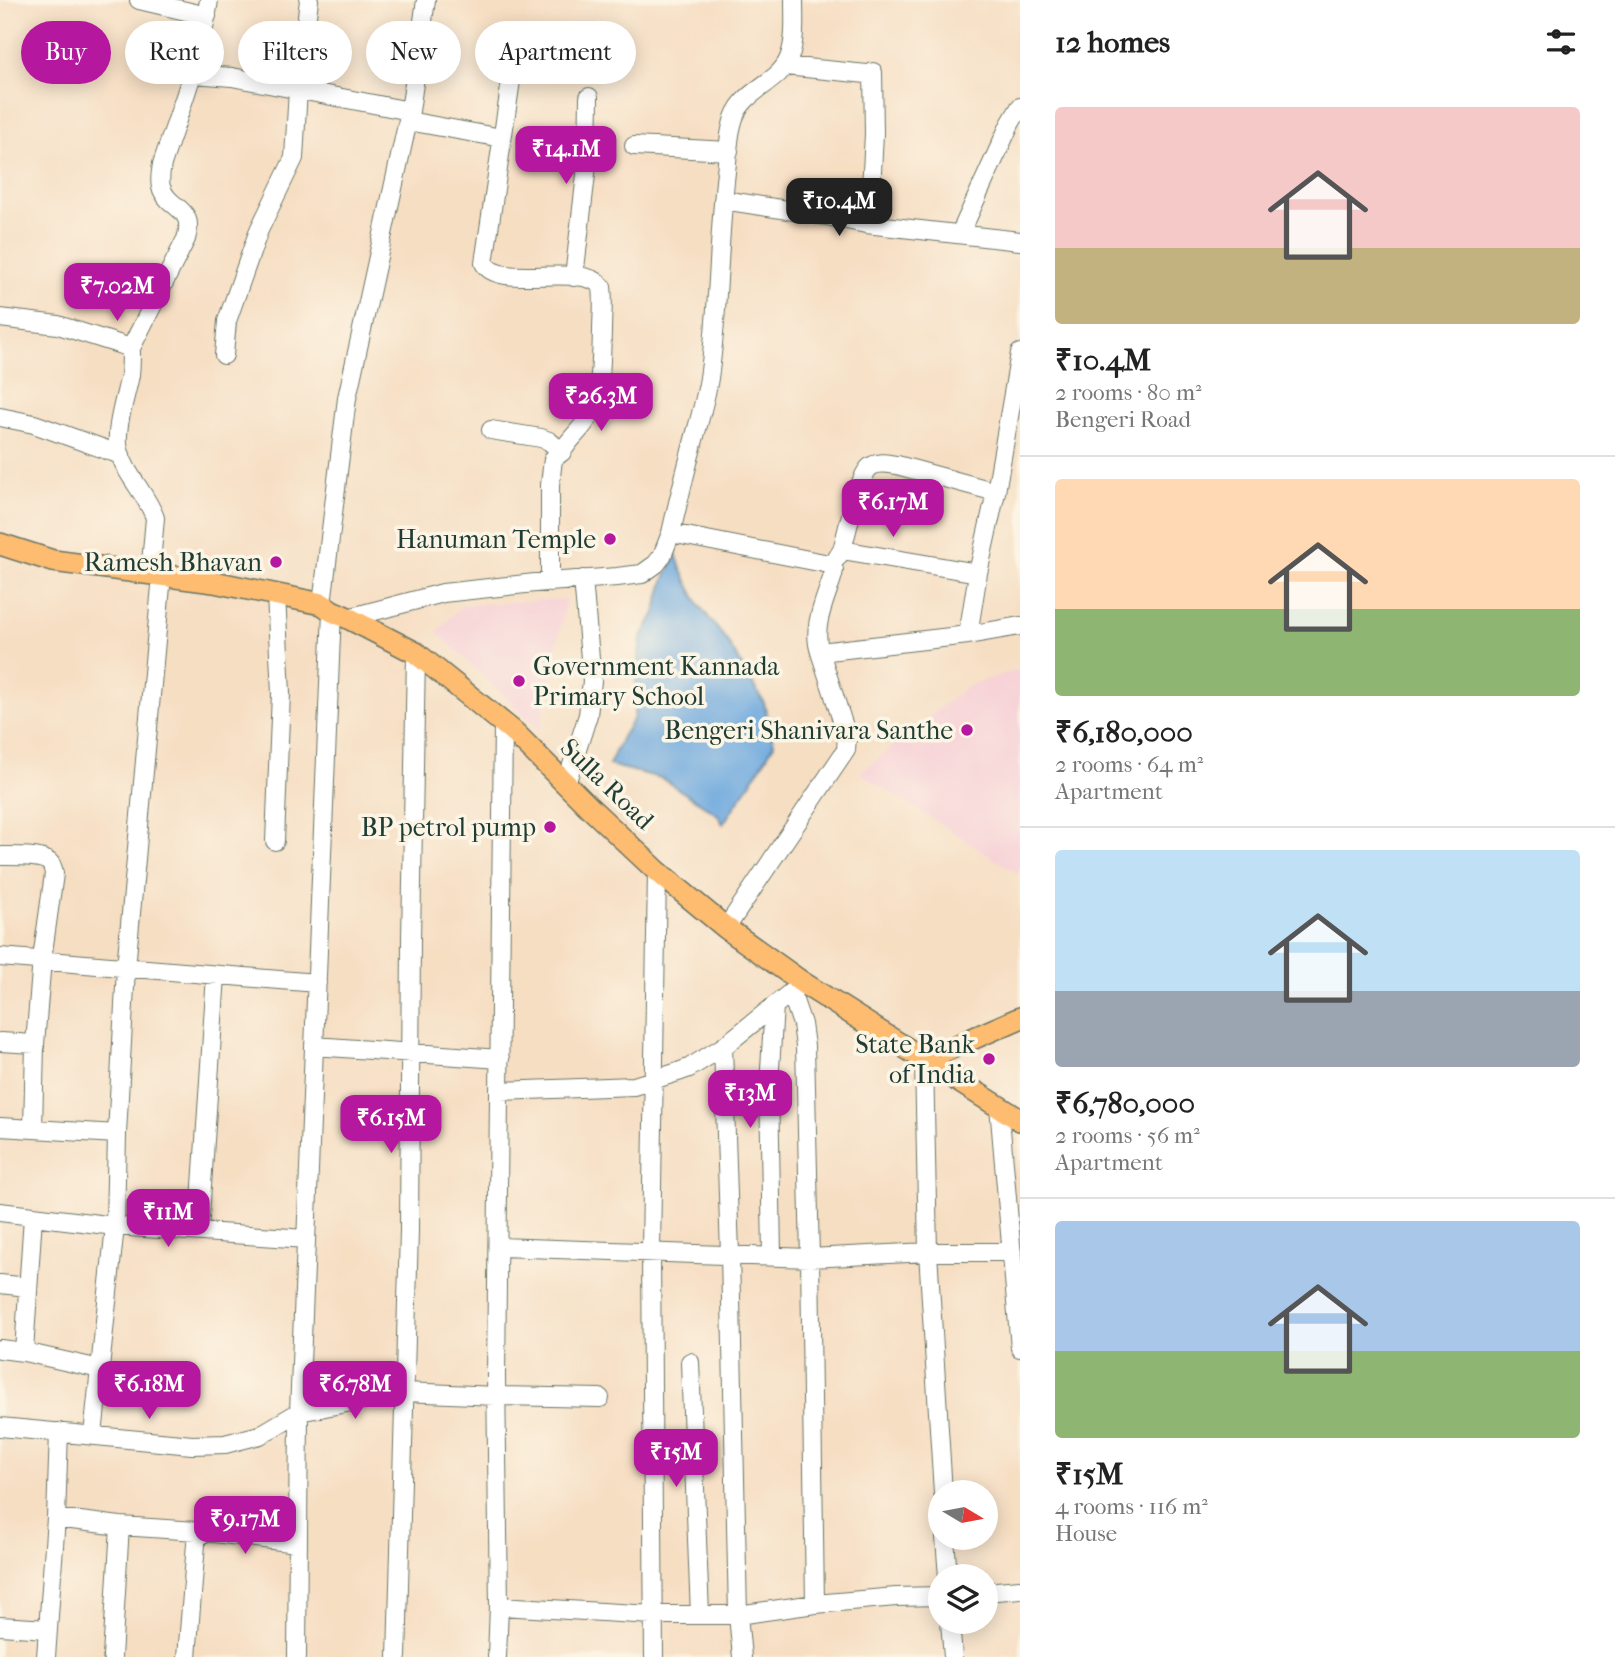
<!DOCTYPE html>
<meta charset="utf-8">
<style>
:root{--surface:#fff;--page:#f6f6f6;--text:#222;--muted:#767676;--line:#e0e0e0;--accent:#b5179e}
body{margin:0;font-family:"IM FELL French Canon",serif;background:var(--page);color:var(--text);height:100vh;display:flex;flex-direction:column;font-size:26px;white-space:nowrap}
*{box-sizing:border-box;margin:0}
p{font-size:23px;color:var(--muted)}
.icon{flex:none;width:38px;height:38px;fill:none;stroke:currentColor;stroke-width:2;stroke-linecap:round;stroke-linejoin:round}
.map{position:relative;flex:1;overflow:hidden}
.side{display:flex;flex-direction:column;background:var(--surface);width:595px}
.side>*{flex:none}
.guide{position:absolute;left:21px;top:21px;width:665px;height:63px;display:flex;gap:14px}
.needle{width:46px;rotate:100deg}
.fabs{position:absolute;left:928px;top:1480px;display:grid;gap:14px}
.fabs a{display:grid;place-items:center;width:70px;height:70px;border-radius:50%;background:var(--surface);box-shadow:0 4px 18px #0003;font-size:35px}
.price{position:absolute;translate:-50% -60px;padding:0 16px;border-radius:14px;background:var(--accent);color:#fff;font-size:23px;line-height:46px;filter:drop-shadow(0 2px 4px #0008)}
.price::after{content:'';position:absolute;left:50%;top:42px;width:21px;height:16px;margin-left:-10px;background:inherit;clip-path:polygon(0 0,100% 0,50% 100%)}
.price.selected{background:#222;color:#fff}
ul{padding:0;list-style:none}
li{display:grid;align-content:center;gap:14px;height:371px;padding:0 35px}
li+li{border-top:2px solid var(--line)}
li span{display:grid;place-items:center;height:217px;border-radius:7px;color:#555}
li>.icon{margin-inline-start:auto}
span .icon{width:126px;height:126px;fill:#fffc;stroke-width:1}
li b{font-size:30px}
h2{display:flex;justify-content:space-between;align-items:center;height:84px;padding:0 35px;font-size:30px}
.pill{padding:0 24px;border-radius:32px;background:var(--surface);box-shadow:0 4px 18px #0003;font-size:24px;line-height:63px}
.pill.selected{background:var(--accent);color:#fff}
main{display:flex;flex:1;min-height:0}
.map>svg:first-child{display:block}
</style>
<main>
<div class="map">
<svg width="1020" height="1657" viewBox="0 0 1020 1657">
<rect width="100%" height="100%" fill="#fcf5e5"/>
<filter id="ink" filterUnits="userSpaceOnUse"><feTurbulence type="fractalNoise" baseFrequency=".0143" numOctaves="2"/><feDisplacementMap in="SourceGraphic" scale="14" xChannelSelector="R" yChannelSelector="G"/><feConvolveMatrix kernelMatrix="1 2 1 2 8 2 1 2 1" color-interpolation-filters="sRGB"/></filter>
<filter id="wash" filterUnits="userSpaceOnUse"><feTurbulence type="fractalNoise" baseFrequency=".00686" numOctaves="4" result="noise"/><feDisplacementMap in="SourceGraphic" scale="28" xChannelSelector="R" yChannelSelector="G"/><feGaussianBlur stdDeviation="1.57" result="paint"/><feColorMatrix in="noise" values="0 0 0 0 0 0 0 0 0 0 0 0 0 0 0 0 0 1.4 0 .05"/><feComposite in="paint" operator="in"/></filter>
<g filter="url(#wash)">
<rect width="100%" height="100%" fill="#f6dec3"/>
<path fill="#f6cfd6" d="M566,599L540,730L437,632L462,605Z
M1017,670L1020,671V875L860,773L967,686Z"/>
<path fill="#6da8de" stroke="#467289" stroke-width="2" d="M676,554L681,569L699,605L727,641L764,703L774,744L757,773L723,824L717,814L661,778L609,765L622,737L634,718L636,678L641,638L655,613L665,578Z"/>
</g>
<g filter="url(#ink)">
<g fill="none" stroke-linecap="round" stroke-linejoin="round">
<defs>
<path id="minor" d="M139,0L207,16
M785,66L867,74
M513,67L484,263C498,291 584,261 602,287C604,302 602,316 602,331C601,358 602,387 591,412C585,428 570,437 562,452
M193,74L232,77L410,111
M408,121L502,138
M634,146L729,151
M723,200L827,216L866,224L1020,241
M866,224L872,172L874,133L873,72
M960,234L1010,124L1020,107
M574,277L588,157L589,97
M0,318L58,325L131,348L186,239C196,206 169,211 161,187C159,179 161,171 162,164C180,110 201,57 209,0
M131,348C131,357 131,366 130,375C126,396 114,430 119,450C125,475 147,494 155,518L150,574
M224,355L227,321L259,230L294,158L298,89L309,0
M0,417L34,424L121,455
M491,430L541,438L549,441L562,452L553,459L550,485V583
M671,533L829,564L834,570L833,575C826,599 811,627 820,652L968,635L1020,626
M842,550C847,533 858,477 870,467C878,461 888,464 897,465L996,492
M837,558L842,550L978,573
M322,604L347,398L410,111L426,0
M348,618L443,593L535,583L617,577L642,574L656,564L662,556L671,533C677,506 684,478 691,451C697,427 705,403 709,378C719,310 718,241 726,172C728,156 728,140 732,125C739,89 778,86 789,58C796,40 794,18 794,0
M968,635L978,573L996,492L1020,353
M566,784L588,715L592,681L583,579
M275,841L281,693L276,595
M0,856C11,856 41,855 49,862C53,865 53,869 54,874L42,959L35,1044L33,1129
M726,928L846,750L847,736L820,652
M0,957L317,983
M791,992L802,1024L805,1046L810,1258L815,1604
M0,1042L35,1044
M314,1046L500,1059
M723,1047L730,1254L738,1615L742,1657
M924,1060L928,1252L943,1493
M500,1091L634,1086L678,1072L689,1068L723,1047L800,985
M999,1106L1020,1348
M0,1127L117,1134
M0,1212L33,1216L24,1352L0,1349
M33,1216L115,1226L306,1239
M199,1231L216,975
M498,1247L810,1258L928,1252H1012
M772,1256L769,1084L774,1006
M0,1284L28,1287
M24,1352L100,1369
M690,1362L700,1615
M0,1427L192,1445L225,1444L260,1435L299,1412L404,1392L496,1396L600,1398
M93,1435L115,1226L117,1134L126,968L162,575
M56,1518L120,1526L197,1531L298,1543
M945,1538L948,1577
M985,1592L1020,1589
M499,1606L653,1615H738L815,1604L896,1597L940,1596
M950,1622L953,1657
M0,1626L48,1629
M46,1657L56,1518L59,1432
M112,1657L120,1526
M187,1657L197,1531
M297,1657L299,1412L332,611
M397,1657L409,1231L411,940L416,653
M497,1657L499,1606L496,1376L503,724
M654,1657L651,1251L657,871"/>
<path id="major" d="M0,544L53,561L214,582L322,604L332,611L348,618L416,653L514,732L590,808L657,871L726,928L803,983L1020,1120
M924,1060L1020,1018"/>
</defs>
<use href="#minor" stroke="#6a7566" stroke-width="20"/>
<use href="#major" stroke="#6a7566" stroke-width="24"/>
<use href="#minor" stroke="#fff" stroke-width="18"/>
<use href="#major" stroke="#fdbc6f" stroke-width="21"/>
</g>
</g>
<g fill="#b5179e" stroke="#fcf5e5" stroke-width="2.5">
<circle cx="610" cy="539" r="7"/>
<circle cx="276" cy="562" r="7"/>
<circle cx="519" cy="681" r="7"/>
<circle cx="967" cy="730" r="7"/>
<circle cx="550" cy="827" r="7"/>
<circle cx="989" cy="1059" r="7"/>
</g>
<g text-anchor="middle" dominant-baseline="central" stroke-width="7" stroke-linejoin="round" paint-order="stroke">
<g font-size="26" fill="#1f3d34" stroke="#fcf5e5" text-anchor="end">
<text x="596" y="539">Hanuman Temple</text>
<text x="262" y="562">Ramesh Bhavan</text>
<text x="533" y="666" text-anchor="start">Government Kannada<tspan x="533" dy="30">Primary School</tspan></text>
<text x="953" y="730">Bengeri Shanivara Santhe</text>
<text x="536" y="827">BP petrol pump</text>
<text x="975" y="1044">State Bank<tspan x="975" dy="30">of India</tspan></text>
</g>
<g font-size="26" fill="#1f3d34" stroke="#fcf5e5">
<text transform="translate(607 784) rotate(44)">Sulla Road</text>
</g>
</g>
</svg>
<div class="fabs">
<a><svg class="needle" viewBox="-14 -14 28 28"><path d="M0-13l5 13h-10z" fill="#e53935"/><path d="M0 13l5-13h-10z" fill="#767676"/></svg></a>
<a><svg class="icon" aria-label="layers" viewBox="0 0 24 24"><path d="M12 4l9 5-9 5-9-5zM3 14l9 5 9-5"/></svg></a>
</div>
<b class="price" style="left:566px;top:186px">₹14.1M</b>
<b class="price selected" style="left:839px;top:238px">₹10.4M</b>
<b class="price" style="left:117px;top:323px">₹7.02M</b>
<b class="price" style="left:601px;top:433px">₹26.3M</b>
<b class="price" style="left:893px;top:539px">₹6.17M</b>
<b class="price" style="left:750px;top:1130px">₹13M</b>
<b class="price" style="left:391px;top:1155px">₹6.15M</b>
<b class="price" style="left:168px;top:1249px">₹11M</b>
<b class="price" style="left:149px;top:1421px">₹6.18M</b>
<b class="price" style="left:355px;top:1421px">₹6.78M</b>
<b class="price" style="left:676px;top:1489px">₹15M</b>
<b class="price" style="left:245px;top:1556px">₹9.17M</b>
<div class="guide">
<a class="pill selected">Buy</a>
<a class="pill">Rent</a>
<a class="pill">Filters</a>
<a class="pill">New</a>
<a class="pill">Apartment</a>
</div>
</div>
<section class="side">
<h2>12 homes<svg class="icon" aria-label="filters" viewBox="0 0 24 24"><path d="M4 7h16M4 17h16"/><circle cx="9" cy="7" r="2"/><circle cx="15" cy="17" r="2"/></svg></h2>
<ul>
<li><span style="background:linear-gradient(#f6c9c9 65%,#c2b280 0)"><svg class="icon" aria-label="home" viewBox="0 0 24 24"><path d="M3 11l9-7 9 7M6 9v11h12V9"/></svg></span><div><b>₹10.4M</b><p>2 rooms · 80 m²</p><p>Bengeri Road</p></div></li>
<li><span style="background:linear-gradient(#ffd9b3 60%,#8fb573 0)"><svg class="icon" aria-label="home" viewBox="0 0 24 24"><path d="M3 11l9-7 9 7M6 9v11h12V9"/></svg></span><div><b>₹6,180,000</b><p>2 rooms · 64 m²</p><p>Apartment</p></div></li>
<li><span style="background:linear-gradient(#bfe0f5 65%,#9aa5b1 0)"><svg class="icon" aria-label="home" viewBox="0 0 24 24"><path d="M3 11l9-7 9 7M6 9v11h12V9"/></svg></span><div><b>₹6,780,000</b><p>2 rooms · 56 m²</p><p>Apartment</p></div></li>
<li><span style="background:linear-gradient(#a9c7e8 60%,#8fb573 0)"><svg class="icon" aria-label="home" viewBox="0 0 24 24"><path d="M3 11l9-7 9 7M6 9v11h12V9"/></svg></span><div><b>₹15M</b><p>4 rooms · 116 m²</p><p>House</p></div></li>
</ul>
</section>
</main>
